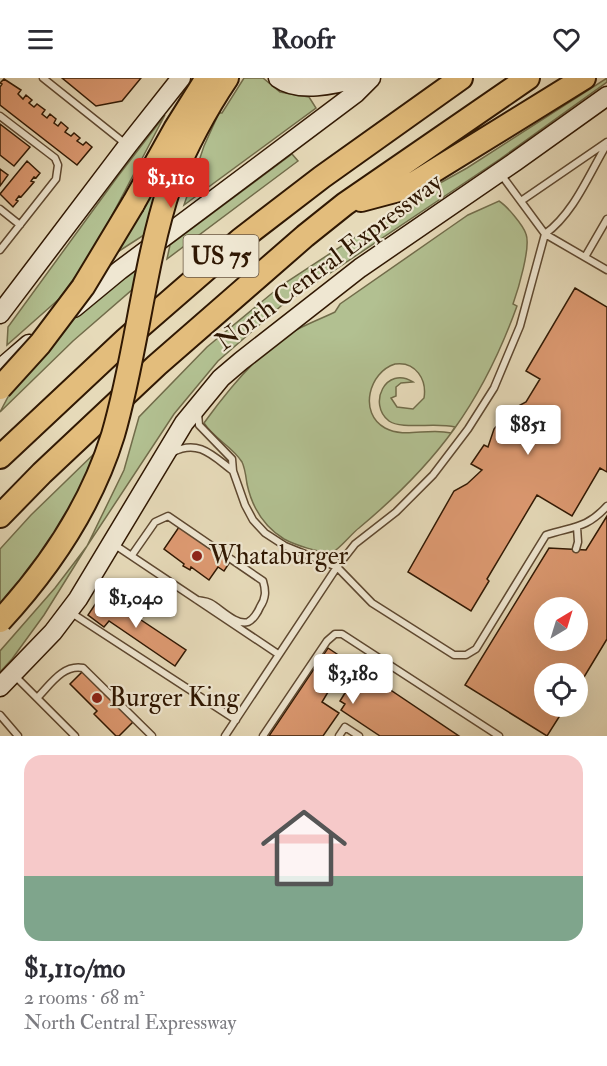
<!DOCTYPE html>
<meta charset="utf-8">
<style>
:root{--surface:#fff;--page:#f7f7f7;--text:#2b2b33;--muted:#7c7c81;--accent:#d93025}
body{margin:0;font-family:"IM FELL Double Pica",serif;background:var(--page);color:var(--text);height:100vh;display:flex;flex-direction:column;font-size:22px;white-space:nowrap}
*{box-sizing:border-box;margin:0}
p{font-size:20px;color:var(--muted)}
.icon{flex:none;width:33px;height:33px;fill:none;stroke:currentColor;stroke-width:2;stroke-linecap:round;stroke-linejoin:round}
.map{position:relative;height:658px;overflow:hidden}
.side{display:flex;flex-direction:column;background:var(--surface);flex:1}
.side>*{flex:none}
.needle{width:39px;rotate:38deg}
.controls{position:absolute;left:534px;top:519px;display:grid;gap:12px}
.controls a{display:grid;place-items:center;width:54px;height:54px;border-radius:50%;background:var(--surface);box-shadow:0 6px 24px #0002;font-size:30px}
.price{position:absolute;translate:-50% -51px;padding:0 14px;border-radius:6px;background:#fff;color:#222;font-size:20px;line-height:39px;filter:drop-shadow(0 2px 3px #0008)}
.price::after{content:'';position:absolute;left:50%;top:36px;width:18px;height:14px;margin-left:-9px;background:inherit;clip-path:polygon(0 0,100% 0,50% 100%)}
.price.active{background:var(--accent);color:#fff}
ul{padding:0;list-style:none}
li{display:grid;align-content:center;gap:12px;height:318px;padding:0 24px}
li span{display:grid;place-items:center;height:186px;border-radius:18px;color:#555}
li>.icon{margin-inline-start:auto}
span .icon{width:108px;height:108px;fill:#fffc;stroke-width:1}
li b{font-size:26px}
header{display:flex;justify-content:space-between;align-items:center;height:78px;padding:0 24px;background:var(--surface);font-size:27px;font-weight:700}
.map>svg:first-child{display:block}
</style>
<header><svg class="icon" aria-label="menu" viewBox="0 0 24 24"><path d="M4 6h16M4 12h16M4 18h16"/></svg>Roofr<svg class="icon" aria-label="heart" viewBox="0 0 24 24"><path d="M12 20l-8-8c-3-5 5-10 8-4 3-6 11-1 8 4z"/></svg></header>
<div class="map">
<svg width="607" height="658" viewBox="0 0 607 658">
<rect width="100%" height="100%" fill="#e6dab9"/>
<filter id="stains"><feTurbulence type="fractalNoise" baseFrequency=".00333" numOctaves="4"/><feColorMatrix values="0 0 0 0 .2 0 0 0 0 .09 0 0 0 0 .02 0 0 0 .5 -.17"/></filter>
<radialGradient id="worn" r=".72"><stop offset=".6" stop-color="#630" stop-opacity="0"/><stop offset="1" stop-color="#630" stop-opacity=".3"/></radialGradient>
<path fill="#b2c091" stroke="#716c4a" stroke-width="1.5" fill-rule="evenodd" d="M244,0H263L280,14L309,19L316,30L184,127L204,68L219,35H222Z
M607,0V4L500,81L281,228L218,283L174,336L87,468L44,537L12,581L0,594V573L55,510L87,468L124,392L139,339L207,269L282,207L424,114L467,90Z
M165,37L91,177L59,221L7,267L8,249L118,98Z
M292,76L298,83L167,181L170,167Z
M162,95L144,157L116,175Z
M499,123C507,128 523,147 526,156C531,169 518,212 513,226L517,228C482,325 437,385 359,450C352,455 338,473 332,474C321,476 293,466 284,461C263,448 252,429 247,406C246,399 245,390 242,384C232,368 214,361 204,345C225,316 248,287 276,265C293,251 316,243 335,234L340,226L452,148L468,137ZM395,286C416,283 427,302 424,320L413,331L397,329L391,320L396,318V309L401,305L413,304C386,287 367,326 389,343C401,352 437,344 455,349L451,355C428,349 405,361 385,350C358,335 369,294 395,286Z
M137,190L134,210L73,263L0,334L8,319L72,242Z
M99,371L72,435L0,532V471L31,437Z"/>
<path fill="#de9a72" stroke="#301803" stroke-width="1.5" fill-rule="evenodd" d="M62,0H141L122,23L96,28Z
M4,1L21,12L18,16L23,21L26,17L32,22L29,25L34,29L37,26L45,32L42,36L47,40L50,36L56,41L54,45L58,48L61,44L68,50L65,54L71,58L74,55L80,60L77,63L83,67L86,64L92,69L77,87L0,27V9L2,6L0,5Z
M0,46L30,69L14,88L0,77Z
M27,83L40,95L36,100L34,99L31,103L34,104L21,119L19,118L16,122L18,123L13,129L0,116Z
M0,91L8,97L0,108Z
M575,210L607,229V394L600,390L572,438L537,417L487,501L489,503L471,533L408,494L454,413L467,406L482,392L471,386L484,367L488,369L494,351L509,333L526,324L540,301L526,293Z
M607,438V561L578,609V596H544V628H566L547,658L465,607L549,470L586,472ZM544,530H578V562H544Z
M179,449L230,484L224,493L218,489L209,502L191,489L190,492L183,488L184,486L164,471Z
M102,516L186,572L175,588L109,543L104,549L88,537Z
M328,570L459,658H380L341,632L345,626L340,623L345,615L343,613L344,611L334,604L322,624L339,635L323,658H269Z
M84,592L133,644L119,658H116L94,636L97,633L70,606Z"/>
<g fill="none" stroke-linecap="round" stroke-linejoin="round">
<defs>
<path id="lane" d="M43,0L127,67
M0,38L55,80L58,87L56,101L0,172
M500,95L545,156C574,135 589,96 607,66
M521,123L607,64
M0,131L20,147
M585,179L607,141
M198,335L199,347L232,381L233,393L245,427L253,442L265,455L285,468L337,489L372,525L454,577H466L476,571L546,457C574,448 586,451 607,428
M173,374C199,361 213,378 233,393
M115,467L278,576
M576,471L578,464L577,449
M132,477L155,444L168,438L263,503C266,513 266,520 260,529C258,534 253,542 248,544C236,548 220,530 210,525C206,523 201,523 197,522
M70,534L236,642
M14,597L75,658
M37,620C50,607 63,586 83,590L152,658
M0,637L18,658
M225,658L337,489L355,466L396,434L433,397L468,351L494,310L520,248L545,156L607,192
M263,658L327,563L335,556H342L499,658
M339,658L345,649L359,658"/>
<path id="secondary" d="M278,0C298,15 335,7 357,0
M74,230L120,192L356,15L371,0
M0,236L128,67L181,0
M0,291L29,266
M0,609L53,554L78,521L184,345L221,300L241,283L360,190L516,83L607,18"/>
<path id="highway" d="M170,107C186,69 204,34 227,0
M361,122L406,110L584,0
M133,126L175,51L207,0
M0,379L126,261L240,162L322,99L461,0
M0,438L42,395L157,287L305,158L345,126L528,0"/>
</defs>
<use href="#lane" stroke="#5e4830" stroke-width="9"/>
<use href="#secondary" stroke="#301803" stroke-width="21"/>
<use href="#highway" stroke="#301803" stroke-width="26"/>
<use href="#lane" stroke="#efe7d2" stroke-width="6"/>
<use href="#secondary" stroke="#efe7d2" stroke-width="18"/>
<use href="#highway" stroke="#e3bd7c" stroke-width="22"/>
<defs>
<path id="highway-bridge" d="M0,310L40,266L83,209L133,126
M0,543C50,489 91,428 113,357C137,275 143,189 170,107"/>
</defs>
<use href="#highway-bridge" stroke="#301803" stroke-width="26" stroke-linecap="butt"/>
<use href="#highway-bridge" stroke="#e3bd7c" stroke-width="22"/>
</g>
<g fill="#8f2418" stroke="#efe7d2" stroke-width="2">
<circle cx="197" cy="478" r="6"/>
<circle cx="97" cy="620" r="6"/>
</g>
<g text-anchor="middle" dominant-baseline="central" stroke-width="4.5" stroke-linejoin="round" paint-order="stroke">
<rect fill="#efe7d2" stroke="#695641" stroke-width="1.5" x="183.5" y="157" width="75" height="42" rx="4.5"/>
<g font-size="24" font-weight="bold" fill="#301803">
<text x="221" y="178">US 75</text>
</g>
<g font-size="26" fill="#301803" stroke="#efe7d2">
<text transform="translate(329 184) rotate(-37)">North Central Expressway</text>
</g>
<g font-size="26" fill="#301803" stroke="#efe7d2" text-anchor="start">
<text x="209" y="478">Whataburger</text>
<text x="109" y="620">Burger King</text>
</g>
</g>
<rect width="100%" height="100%" filter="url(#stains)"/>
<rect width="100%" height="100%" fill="url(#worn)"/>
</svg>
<div class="controls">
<a><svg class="needle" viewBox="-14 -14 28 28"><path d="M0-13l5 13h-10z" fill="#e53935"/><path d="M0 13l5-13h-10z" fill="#7c7c81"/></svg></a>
<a><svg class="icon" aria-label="locate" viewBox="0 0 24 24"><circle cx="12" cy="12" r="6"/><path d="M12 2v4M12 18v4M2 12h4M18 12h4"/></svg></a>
</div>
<b class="price active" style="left:171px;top:131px">$1,110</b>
<b class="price" style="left:528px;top:378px">$851</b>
<b class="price" style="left:136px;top:551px">$1,040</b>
<b class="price" style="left:353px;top:627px">$3,180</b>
</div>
<section class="side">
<ul>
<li><span style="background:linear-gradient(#f6c9c9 65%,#7fa58c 0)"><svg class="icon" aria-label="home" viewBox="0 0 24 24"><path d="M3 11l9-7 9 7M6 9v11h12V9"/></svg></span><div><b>$1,110/mo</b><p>2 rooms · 68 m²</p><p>North Central Expressway</p></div></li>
</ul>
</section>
